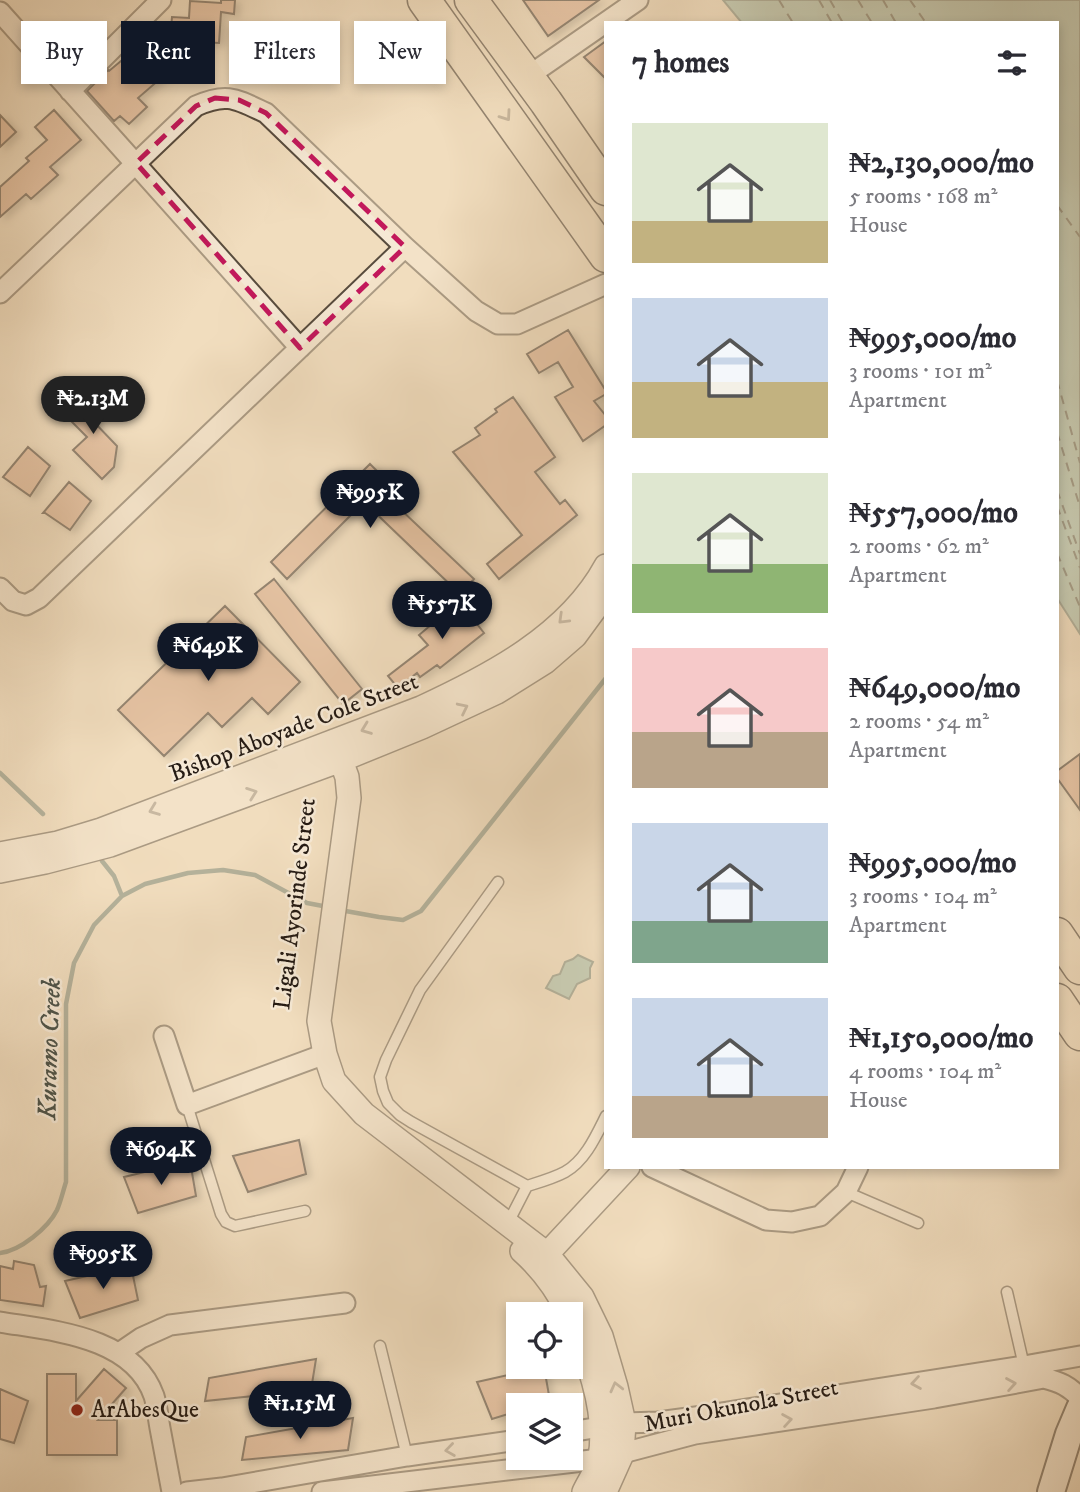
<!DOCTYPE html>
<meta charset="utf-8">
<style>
:root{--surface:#fff;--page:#f7f7f7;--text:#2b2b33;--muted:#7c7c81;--accent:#111827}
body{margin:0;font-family:"IM FELL DW Pica",serif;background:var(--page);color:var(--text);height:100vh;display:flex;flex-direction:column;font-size:26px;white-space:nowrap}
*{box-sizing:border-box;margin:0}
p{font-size:23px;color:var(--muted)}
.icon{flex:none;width:38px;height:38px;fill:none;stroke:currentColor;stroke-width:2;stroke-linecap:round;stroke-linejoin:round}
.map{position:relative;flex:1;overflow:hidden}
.details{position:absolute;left:604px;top:21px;width:455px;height:1148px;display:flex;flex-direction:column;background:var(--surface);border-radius:0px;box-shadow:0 4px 10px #0003}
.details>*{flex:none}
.guide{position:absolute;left:21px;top:21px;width:478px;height:63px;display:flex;gap:14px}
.fabs{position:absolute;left:506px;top:1302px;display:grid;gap:14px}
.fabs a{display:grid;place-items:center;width:77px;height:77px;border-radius:0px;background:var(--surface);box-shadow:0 4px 10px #0003;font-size:35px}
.price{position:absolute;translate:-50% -60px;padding:0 16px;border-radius:24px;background:var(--accent);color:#fff;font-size:23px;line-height:46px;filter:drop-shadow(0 2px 4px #0008)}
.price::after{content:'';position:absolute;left:50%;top:42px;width:21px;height:16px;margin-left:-10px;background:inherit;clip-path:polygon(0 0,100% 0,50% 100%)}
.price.active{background:#222;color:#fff}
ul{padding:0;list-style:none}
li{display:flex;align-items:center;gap:21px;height:175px;padding:0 28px}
li span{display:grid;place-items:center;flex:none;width:196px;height:140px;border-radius:0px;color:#555}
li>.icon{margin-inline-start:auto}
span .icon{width:84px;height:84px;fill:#fffc;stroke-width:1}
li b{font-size:30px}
h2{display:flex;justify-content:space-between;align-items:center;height:84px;padding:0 28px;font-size:30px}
.tag{padding:0 24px;border-radius:0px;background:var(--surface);box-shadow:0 4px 10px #0003;font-size:24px;line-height:63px}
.tag.active{background:var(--accent);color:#fff}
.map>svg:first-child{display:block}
</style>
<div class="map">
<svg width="1080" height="1492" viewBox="0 0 1080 1492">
<defs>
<filter id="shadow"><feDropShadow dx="5" dy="3" stdDeviation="3.5" flood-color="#0004"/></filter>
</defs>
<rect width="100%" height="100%" fill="#f1ddbe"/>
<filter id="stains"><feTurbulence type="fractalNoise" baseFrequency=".00286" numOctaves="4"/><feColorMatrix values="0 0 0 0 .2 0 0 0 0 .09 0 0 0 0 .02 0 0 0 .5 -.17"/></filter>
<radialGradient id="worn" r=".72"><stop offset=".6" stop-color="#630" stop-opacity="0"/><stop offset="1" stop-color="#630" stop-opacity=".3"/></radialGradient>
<path fill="#9cbdac" stroke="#6c7c6f" stroke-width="2" d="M723,0H1080V634L1057,598V23H742Z
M578,955L593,962L590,968V978L577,984L569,999L546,988L553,976L560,974L565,962L573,959Z"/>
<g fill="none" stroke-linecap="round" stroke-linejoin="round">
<path stroke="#6c7c6f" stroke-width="4.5" d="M0,773L43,814
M102,861L114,876L122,896
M340,910L379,917L403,920L421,911L606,678
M0,1253C20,1251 48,1228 57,1210C61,1201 63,1191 66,1182V1004L74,963L94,925L122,896L145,884L188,873L223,870L255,875L307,903L328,907"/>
<path stroke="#4f5449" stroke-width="2" stroke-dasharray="9 7" stroke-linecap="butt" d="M779,0L793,23
M819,0L832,23
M830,0L843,23
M858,0L872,23
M883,0L896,23
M910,0L926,23
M1057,205L1080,237
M1057,380L1080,463
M1057,432L1080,507
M1057,490L1080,554
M1057,506L1080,568
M1057,553L1080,607"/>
</g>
<path fill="#d8a484" stroke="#251b14" stroke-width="2" filter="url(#shadow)" d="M221,0H235L234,14L221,12L219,43L170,40L172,17L189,18L190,1L221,3Z
M523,0H599L548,36Z
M151,36L162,50L155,56L168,72L138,98L147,107L129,124L120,116L114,121L87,91L108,70L109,71Z
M606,41V79L584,57Z
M54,110L81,140L50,167L58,175L31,199L26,194L0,217V187L29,161L26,158L47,140L35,127Z
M0,115L16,132L0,147Z
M568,330L606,391V394L594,401L606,416V425L583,441L555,397L573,387L558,362L539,373L527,354Z
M84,390L103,410L92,420L117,446L114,467L102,479L73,450L87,437L72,422L76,417L67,407Z
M513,397L555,457L535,472L560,504L565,500L577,515L499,579L487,564L522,535L453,452L480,435L475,428L497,412L495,409Z
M28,447L50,466L30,496L3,477Z
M370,464L386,480L378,488L474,579L460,594L364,502L287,579L271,562Z
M69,482L91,501L70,530L45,513H43Z
M274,579L362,689L343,704L255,594Z
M469,593L480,607L470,615L484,633L440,668L437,665L420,677L417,673L398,688L388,676L428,645L419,635Z
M225,606L300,682L268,714L252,698L222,727L208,713L164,756L118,710Z
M1080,754V810L1057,778V771Z
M299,1140L306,1174L248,1192L233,1156Z
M190,1161L196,1196L138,1213L124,1177Z
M14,1261L34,1265L40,1287L46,1286L43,1306L0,1300V1266L13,1269Z
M131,1266L138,1300L80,1318L65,1281Z
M316,1359L311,1390L205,1401L209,1378Z
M544,1367L550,1401L536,1405H518V1411L492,1419L477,1382Z
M104,1369L126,1388L98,1420H117V1455H47V1374H76V1401Z
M0,1389L28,1401L14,1443L0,1439Z
M353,1418L348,1450L242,1460L246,1437Z"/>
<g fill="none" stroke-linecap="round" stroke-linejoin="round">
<defs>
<path id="service" d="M498,882L420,990L386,1060L380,1077L383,1091L388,1103L400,1115L411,1122L527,1186
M187,1105L221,1214L226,1222L235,1226L305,1211
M846,1192L918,1223
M508,1223L527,1186C540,1182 554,1178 565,1172C585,1161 596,1136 606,1116
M1007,1292L1024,1366
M380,1346L407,1456"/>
<path id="minor" d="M0,12L300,348
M527,77L638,0
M70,91L161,0
M0,293L196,106C227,92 236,99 266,113L405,247L476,311L498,324H517L606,284
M0,588L13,601L26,605L39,598L405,247
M164,1036L187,1105L325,1054
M652,1167L766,1220L792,1222L820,1216L846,1192L858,1167
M0,1322C53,1331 133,1336 154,1396C157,1406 158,1417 160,1428C164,1449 168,1471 172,1492
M119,1353L141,1338L170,1325L345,1303
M570,1432L624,1423L658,1422L703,1416L1024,1366L1080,1356
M187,1492L222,1488L407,1456L518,1440
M322,1492L600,1459L695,1434L934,1398L1044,1378C1060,1382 1069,1386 1080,1398"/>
<path id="tertiary" d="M334,741L347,777L349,798L319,1021L325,1054L334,1081L364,1114L547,1254L582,1297L601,1336L616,1387L624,1423L622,1454L605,1492
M0,854L58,843L101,830L421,708C490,676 568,636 606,566
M0,871L45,862L110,845L341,760L422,727L497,692L545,662L575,636L597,606L606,591
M522,1251C541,1268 558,1291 569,1314
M536,1263L547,1254L628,1167
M570,1318C588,1358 608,1413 600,1457C598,1469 589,1481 584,1492"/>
<path id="secondary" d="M1051,1492L1069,1434L1080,1408"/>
<path id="trunk" d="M424,0L606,256
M471,0L546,102L606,189
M1057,934L1080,968
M1057,1000L1080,1034"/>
</defs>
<use href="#service" stroke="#584c3e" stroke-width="13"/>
<use href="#minor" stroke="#584c3e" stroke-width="23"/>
<use href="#tertiary" stroke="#584c3e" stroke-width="26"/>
<use href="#secondary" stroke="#251b14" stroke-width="30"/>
<use href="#trunk" stroke="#251b14" stroke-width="35"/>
<use href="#service" stroke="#f6e9d5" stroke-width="10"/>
<use href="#minor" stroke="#f6e9d5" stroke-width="19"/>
<use href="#tertiary" stroke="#f6e9d5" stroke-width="23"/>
<use href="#secondary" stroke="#f6e9d5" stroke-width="26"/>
<use href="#trunk" stroke="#f1ddbe" stroke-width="32"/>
</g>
<defs><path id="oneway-chevron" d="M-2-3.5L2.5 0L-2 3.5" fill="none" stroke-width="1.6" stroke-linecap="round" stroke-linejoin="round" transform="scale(1.75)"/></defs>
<use stroke="#958672" href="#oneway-chevron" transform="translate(506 116) rotate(55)"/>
<g stroke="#988c7e">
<use href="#oneway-chevron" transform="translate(563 619) rotate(136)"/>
<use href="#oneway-chevron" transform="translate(463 708) rotate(-26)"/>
<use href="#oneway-chevron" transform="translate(366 729) rotate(159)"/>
<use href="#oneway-chevron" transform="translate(252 793) rotate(-20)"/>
<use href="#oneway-chevron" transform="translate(154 810) rotate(159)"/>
<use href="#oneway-chevron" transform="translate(916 1383) rotate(171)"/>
<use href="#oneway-chevron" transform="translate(1011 1384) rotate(-10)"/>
<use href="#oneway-chevron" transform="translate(616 1387) rotate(-104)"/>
<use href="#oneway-chevron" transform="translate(787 1420) rotate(-9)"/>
<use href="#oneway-chevron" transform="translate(450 1450) rotate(172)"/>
</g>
<path d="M0 0H1080V1492H0ZM215,98L239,100L266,113L405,247L300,348L136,163L196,106Z" fill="#f1ddbe" fill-opacity=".55" fill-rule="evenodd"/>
<path fill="none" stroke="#c2185b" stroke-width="5" stroke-dasharray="14 9" stroke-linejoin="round" d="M215,98L239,100L266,113L405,247L300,348L136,163L196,106Z"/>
<circle fill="#8f2418" stroke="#f6e9d5" stroke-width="2.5" cx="77" cy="1410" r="7"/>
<g text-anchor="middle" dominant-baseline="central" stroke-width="5" stroke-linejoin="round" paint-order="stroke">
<g font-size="24" fill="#251b14" stroke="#f6e9d5">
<text transform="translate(294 728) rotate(-21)">Bishop Aboyade Cole Street</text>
<text transform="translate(295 904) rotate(-83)">Ligali Ayorinde Street</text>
<text transform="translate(741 1406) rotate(-11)">Muri Okunola Street</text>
</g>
<g font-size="24" fill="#251b14" stroke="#f6e9d5" text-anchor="start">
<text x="91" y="1410">ArAbesQue</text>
</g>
<g font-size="26" font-style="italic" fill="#4f5449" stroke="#f6e9d5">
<text transform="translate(50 1049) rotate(-88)">Kuramo Creek</text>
</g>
</g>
<rect width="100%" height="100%" filter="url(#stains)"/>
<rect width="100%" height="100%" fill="url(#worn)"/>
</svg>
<div class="fabs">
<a><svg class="icon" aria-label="locate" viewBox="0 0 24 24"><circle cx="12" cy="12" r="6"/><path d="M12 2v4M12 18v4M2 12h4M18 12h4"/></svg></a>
<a><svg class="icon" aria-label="layers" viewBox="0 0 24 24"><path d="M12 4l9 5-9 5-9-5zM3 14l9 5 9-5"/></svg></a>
</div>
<b class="price active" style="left:93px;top:436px">₦2.13M</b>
<b class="price" style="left:370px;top:530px">₦995K</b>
<b class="price" style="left:442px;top:641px">₦557K</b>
<b class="price" style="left:208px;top:683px">₦649K</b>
<b class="price" style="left:161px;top:1187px">₦694K</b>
<b class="price" style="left:103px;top:1291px">₦995K</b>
<b class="price" style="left:300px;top:1441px">₦1.15M</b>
<div class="guide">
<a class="tag">Buy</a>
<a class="tag active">Rent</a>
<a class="tag">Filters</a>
<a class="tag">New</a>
</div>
<section class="details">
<h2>7 homes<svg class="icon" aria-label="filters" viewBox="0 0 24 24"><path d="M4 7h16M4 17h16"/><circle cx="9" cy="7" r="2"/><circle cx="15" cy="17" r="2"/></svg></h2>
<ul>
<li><span style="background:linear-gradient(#dfe7d0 70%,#c2b280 0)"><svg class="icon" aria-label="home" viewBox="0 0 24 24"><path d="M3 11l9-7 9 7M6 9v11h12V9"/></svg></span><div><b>₦2,130,000/mo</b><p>5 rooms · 168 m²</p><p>House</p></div></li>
<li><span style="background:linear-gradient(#c9d6e8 60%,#c2b280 0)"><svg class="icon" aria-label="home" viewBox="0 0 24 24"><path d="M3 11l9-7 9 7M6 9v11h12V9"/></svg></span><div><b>₦995,000/mo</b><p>3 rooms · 101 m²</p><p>Apartment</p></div></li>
<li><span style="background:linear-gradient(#dfe7d0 65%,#8fb573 0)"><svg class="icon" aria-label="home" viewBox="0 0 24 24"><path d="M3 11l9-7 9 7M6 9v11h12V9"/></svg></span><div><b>₦557,000/mo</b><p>2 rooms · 62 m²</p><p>Apartment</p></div></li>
<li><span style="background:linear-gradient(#f6c9c9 60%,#b9a48a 0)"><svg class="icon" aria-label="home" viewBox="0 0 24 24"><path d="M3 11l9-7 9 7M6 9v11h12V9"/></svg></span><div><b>₦649,000/mo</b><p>2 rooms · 54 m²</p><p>Apartment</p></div></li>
<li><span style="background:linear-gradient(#c9d6e8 70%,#7fa58c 0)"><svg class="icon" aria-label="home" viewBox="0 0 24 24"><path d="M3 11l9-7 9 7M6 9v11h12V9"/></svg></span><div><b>₦995,000/mo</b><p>3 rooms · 104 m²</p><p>Apartment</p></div></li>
<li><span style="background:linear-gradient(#c9d6e8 70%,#b9a48a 0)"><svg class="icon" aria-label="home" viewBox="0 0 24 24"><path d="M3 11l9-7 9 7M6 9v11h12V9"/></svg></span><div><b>₦1,150,000/mo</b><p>4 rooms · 104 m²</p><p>House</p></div></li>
</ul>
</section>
</div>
